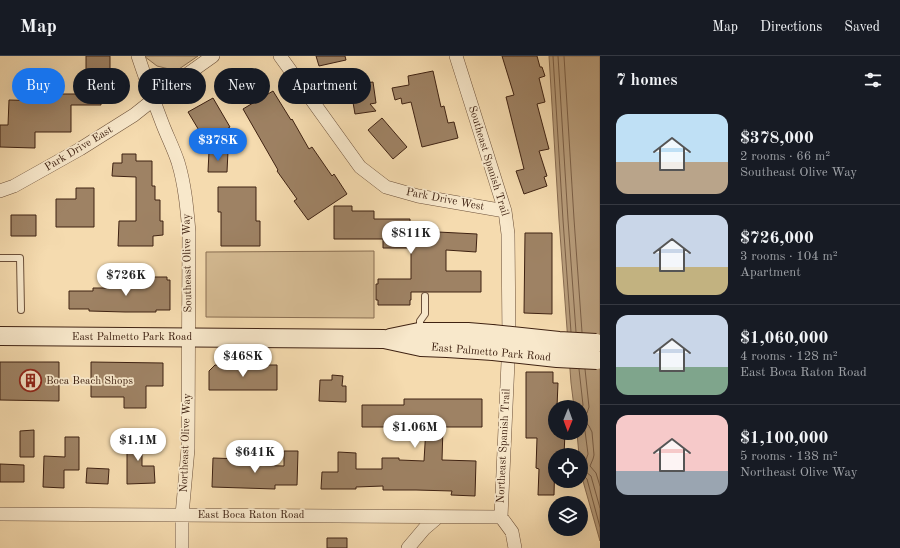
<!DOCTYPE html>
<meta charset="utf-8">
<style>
:root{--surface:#171b24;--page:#20242c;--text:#f1f3f6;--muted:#9ea1a6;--line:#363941;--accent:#1a73e8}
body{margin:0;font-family:"Old Standard TT",serif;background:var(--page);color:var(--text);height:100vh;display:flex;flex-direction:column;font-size:15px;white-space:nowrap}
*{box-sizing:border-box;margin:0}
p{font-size:13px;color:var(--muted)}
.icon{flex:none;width:22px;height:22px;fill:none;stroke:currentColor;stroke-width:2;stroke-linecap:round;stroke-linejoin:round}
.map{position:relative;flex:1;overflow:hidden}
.sheet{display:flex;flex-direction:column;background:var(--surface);width:300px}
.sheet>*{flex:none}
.banner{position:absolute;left:12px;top:12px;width:380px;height:36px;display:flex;gap:8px}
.needle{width:26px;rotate:181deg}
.tools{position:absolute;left:548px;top:344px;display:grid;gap:8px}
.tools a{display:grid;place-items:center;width:40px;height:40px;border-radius:50%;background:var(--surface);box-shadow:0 4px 16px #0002;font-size:20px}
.price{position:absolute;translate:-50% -34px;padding:0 9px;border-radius:14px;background:#fff;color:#222;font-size:13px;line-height:26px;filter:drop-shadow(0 1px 2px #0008)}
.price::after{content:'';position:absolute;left:50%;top:24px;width:12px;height:9px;margin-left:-6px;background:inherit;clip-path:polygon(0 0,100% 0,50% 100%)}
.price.current{background:var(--accent);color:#fff}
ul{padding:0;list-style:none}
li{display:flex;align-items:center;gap:12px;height:100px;padding:0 16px}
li+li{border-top:1px solid var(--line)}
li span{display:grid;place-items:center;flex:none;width:112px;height:80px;border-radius:12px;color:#555}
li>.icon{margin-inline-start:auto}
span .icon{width:48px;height:48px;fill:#fffc;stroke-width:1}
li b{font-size:17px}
h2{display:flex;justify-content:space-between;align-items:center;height:48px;padding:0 16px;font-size:17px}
.pill{padding:0 14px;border-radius:18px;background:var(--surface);box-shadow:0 4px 16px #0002;font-size:14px;line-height:36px}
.pill.current{background:var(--accent);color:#fff}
header{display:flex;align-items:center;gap:24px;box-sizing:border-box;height:56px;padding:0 20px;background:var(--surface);border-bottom:1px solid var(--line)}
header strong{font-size:19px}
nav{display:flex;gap:22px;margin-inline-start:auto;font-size:14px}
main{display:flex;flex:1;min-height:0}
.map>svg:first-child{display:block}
</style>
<header>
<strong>Map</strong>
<nav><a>Map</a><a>Directions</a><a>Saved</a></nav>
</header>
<main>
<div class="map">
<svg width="600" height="492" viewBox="0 0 600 492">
<rect width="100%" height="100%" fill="#f5dbaf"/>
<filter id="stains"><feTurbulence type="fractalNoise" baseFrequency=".005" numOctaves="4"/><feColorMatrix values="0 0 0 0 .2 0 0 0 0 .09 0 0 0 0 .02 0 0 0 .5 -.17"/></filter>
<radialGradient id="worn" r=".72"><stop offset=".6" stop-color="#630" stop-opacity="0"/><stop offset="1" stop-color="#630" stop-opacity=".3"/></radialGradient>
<path fill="#d6bc94" stroke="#8a6f53" d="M144,0H198L179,13H169L157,10Z
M374,195V262L206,261V196Z"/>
<path fill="#b79c7a" stroke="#876b50" d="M549,0H600V485L581,418V399H579L577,377H581V351H574L571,327L559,164Z"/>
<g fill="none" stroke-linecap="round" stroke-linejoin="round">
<path stroke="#7b5f46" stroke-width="1" d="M553,0L563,164L571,276
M558,0L568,164L576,276
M564,0L574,163L582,276
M579,313L583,349L581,356
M585,313L589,351L587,357L583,363L589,370L592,376L594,399L593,403L590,410L596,417L600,430
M581,370L584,372L585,375L588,398L586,404L581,407
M581,415L586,416L591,420L600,452
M581,420L585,421L587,423L600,471"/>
</g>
<path fill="#9e8264" stroke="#3f2212" d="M86,0H110V39L101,38V49H71V76H35V92L0,91V69H8L9,44L45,45V38H83V33H86Z
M316,0H345L346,4L319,10Z
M502,0H537L540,11H542L545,20L539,22L545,46L537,48L549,93L539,95L547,120L544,121L547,130L524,138L516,115L524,113L506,41L514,39Z
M433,15L441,51L444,50L448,67L454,66L458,82L422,91L411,46L402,48L401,42L395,44L392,32L409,29L408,20Z
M373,26L376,47L370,48L376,55L355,58L350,29Z
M273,35L291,64L292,63L309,93L312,91L332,120L334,118L347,138L308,164L294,145L297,143L277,115L278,114L243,53Z
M213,42L230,71L206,86L188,56Z
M382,62L407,91L393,103L368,74Z
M209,95H228L227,116H208Z
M122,98H136V105H152V130H155V144H160V165H163V179L153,180V190H118L119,165H136V121L112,120L113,107H122Z
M218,131H256V165H260V190H221V156H218Z
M76,132H94V171H56V143H76Z
M334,150H352V155H374V163H410V172H438V176L477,178L476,196L446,194V215H481V236H411V244H410V249H378V244H376V228H378V223H411V192H383V183H334Z
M11,159H36V180H11Z
M525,177H552V258L524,257Z
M121,221H167V224H170V254H156V256H125L89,255V253H69V235H93V232H121Z
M0,306H59V345L0,344Z
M91,306L163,307V330H146V352H124V341H91Z
M215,309H277V334H209V315Z
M526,316H553V327H558L557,351H555V377H565L564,399H555L554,439H538L539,413L536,412L537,382H526Z
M332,319L343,320L342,330H346V346L319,345L320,324H332Z
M404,343H482V371H443L442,404L476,405L475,440L451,439L452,435L416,434H383V430L356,431V433H321L322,416H338V396L356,397V413H382V402H399V404L424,405L426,371H362V349H404Z
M34,374V401H20V375Z
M127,378H142V410H154L155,427L127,428Z
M65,381H79V414H64V432L43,431L44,400L65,401Z
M284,395H298L297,429H275V433L212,431L213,402L241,403V409L284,410Z
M0,408L24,409V426H0Z
M87,412L109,413L108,428L86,427Z
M327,482H347V492H327Z"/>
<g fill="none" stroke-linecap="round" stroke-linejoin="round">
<defs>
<path id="service" d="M0,202H20L21,254
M420,274V265L425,258V240"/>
<path id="minor" d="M138,0C145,21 153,43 161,64C166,78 173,91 178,106C185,129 187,153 189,176L188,393L182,459V492
M280,0L360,111L386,131L418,140L505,155
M456,0L505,155L508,178L509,284L501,461L512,476L515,492
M0,135L14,130L80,93L134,59L168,32L213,0
M0,458L501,461
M408,492L424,473L438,461"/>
<path id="secondary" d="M0,280L384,283L421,291L447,292L493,295
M390,282L419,276H468L492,278"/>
</defs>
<use href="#service" stroke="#6c5039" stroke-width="8"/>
<use href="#minor" stroke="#6c5039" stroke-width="14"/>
<use href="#secondary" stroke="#3f2212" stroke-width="20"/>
<use href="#service" stroke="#f8e8cb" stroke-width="6"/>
<use href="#minor" stroke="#f8e8cb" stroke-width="13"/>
<use href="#secondary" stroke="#f8e8cb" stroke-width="18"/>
<defs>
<path id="secondary-bridge" d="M492,278L559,285L596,287
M493,295L557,302L597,304"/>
</defs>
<use href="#secondary-bridge" stroke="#3f2212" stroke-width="20" stroke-linecap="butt"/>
<use href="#secondary-bridge" stroke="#f8e8cb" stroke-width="18"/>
</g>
<defs>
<symbol id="building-ring" viewBox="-11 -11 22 22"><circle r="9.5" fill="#f8e8cb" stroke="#8f2418" stroke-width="1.5"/><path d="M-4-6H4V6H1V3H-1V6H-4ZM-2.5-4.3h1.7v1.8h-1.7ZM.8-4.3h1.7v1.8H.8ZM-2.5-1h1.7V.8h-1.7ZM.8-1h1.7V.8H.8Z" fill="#8f2418"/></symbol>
</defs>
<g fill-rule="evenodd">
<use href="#building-ring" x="18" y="312" width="25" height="25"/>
</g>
<g text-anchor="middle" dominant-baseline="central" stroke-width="3.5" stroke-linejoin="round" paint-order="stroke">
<g font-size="11" fill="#3f2212" stroke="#f8e8cb">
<text transform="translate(79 93) rotate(-31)">Park Drive East</text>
<text transform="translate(488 105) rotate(73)">Southeast Spanish Trail</text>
<text transform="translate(445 144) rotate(11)">Park Drive West</text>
<text transform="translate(188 207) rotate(-91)">Southeast Olive Way</text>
<text x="132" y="281">East Palmetto Park Road</text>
<text transform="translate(491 297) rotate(5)">East Palmetto Park Road</text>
<text transform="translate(186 387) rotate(-88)">Northeast Olive Way</text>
<text transform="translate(504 390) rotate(-87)">Northeast Spanish Trail</text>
<text x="251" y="459">East Boca Raton Road</text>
</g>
<g font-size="11" fill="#3f2212" stroke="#f8e8cb" text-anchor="start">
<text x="46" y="325">Boca Beach Shops</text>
</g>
</g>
<rect width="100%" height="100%" filter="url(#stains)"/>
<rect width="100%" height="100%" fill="url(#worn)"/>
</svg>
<div class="tools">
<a><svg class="needle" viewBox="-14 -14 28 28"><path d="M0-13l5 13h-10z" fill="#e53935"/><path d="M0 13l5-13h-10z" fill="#9ea1a6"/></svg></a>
<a><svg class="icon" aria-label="locate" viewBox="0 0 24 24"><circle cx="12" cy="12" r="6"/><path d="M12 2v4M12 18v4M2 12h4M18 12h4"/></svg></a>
<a><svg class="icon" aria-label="layers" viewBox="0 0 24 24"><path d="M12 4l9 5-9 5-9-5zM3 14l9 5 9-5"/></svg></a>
</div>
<b class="price current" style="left:218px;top:106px">$378K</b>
<b class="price" style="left:411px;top:199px">$811K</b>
<b class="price" style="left:126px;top:241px">$726K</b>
<b class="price" style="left:243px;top:322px">$468K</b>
<b class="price" style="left:415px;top:393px">$1.06M</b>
<b class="price" style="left:138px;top:406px">$1.1M</b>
<b class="price" style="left:255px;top:418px">$641K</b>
<div class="banner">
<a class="pill current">Buy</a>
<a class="pill">Rent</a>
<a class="pill">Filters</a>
<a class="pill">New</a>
<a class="pill">Apartment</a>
</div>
</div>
<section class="sheet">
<h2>7 homes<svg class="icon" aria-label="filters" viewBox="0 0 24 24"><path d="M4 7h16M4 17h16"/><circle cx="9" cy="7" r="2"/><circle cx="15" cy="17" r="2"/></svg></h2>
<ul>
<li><span style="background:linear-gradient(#bfe0f5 60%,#b9a48a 0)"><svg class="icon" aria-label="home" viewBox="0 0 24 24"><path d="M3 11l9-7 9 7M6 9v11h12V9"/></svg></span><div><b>$378,000</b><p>2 rooms · 66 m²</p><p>Southeast Olive Way</p></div></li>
<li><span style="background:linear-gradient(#c9d6e8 65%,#c2b280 0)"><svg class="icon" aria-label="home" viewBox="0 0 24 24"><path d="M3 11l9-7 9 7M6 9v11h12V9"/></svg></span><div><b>$726,000</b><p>3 rooms · 104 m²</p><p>Apartment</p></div></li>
<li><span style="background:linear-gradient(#c9d6e8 65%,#7fa58c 0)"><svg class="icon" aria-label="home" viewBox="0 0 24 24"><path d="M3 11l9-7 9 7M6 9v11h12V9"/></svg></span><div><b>$1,060,000</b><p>4 rooms · 128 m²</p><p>East Boca Raton Road</p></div></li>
<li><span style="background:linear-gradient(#f6c9c9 70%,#9aa5b1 0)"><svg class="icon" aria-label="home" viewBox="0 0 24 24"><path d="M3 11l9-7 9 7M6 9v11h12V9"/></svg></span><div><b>$1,100,000</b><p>5 rooms · 138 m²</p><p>Northeast Olive Way</p></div></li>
</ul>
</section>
</main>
